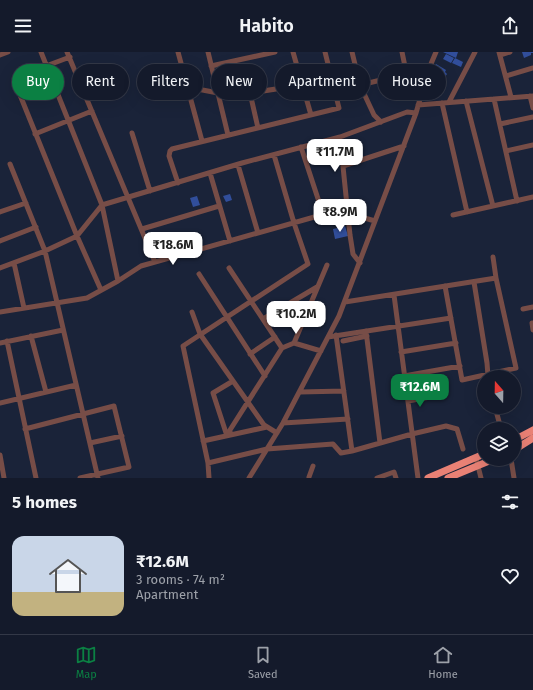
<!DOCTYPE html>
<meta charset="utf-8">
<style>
:root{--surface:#141a2b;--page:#1d2333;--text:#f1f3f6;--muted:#9da1a9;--line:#333847;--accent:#0b8043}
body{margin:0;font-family:"Fira Sans",sans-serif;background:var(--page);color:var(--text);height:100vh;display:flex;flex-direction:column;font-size:15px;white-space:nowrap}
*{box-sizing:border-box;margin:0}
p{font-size:13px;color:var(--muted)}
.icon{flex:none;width:22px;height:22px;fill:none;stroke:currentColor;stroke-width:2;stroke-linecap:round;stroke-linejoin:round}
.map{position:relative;height:426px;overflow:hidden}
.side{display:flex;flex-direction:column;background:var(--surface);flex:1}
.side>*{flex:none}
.guide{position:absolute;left:12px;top:12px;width:509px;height:36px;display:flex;gap:8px}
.needle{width:26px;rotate:340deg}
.buttons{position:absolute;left:477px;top:318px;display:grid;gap:8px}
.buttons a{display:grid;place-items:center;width:44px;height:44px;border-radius:50%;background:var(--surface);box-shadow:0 4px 16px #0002,0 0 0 1px var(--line);font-size:20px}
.price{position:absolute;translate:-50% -34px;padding:0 9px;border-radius:8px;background:#fff;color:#222;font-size:13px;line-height:26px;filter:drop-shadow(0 1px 2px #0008)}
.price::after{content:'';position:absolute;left:50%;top:24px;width:12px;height:9px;margin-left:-6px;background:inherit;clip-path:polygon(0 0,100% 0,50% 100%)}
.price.on{background:var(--accent);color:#fff}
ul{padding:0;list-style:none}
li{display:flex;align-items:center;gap:12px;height:100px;padding:0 12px}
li+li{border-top:1px solid var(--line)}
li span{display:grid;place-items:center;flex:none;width:112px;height:80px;border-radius:12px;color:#555}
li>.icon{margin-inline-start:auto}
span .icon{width:48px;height:48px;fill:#fffc;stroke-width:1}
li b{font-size:17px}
h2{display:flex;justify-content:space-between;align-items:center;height:48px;padding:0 12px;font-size:17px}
.chip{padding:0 14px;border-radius:18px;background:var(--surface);box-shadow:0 4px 16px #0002,0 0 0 1px var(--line);font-size:14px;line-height:36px}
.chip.on{background:var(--accent);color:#fff}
header{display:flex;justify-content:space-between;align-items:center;height:52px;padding:0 12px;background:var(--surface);font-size:18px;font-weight:600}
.menu{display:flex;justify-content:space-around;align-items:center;height:56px;border-top:1px solid var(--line);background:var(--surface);font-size:11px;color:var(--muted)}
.menu a{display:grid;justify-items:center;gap:2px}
.menu .on{color:var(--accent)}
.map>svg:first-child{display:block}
</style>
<header><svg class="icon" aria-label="menu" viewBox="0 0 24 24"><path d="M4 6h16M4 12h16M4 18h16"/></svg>Habito<svg class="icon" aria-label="share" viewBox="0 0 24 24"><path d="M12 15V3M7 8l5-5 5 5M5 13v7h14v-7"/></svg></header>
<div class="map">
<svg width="533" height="426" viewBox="0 0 533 426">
<rect width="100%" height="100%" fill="#1a2339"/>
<path fill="#314e9b" d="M443,0H458L456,6Z
M522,0H533V1H531V3L524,6Z
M446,2L454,6L451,11L443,7Z
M455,6L463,10L461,15L452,11Z
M436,12L446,18L445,20L447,22L445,25L432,18Z
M230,142L232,148L226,150L223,144Z
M197,144L200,153L193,155L190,146Z
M345,174L348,184L335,187L333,177Z"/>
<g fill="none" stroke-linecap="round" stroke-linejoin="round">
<path stroke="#774d47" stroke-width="5" d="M41,0L102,153L118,229
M67,0L155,210
M178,0L202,89
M208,0L228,83
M293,0L311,63
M352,0L360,33L374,63L381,70
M402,0L408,29L412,43L420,48
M499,0L511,45
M0,3L8,0
M500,3L510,0
M46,14L70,5
M211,14L275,0
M50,24L18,38L77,184L101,238
M506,24L533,16
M187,35L218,41H250L302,33
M335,39L406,22
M250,41L258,76
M530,44L533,56
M494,47L517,149
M466,49L493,154
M449,50L475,0
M442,51L467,160
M418,53L533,44
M500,72L533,65
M132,81L150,139
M35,82L92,59
M340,85L350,183L353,202L360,211
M301,95L323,162
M506,99L533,93
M10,112L45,199L98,426
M238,113L258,181
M343,114L404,94
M210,121L230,189
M178,131L169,104L170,99L172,97L339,56L325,0
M0,160L26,151
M347,161L375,169
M453,163L533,145
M142,177L219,154
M0,189L36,175
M14,211L24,256
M0,216L45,199L77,184L102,153L242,111L340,85L407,60L416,61
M229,216L282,296
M199,222L265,324
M474,230L487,311L488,324
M445,234L462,328L516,316L496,226
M394,243L418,426
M345,250L496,226L493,205
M523,257L533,255
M0,260L87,246L118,229L141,214L346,156
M192,260L200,282L264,373L277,381
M263,267L317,235
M532,271L533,278
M366,279L380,391
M336,283L352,399
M31,284L46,340
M328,285L451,266
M7,289L36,426
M343,289L367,284
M0,291L63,278
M294,291L327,213
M401,300L456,291
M250,302L275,285
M404,324L460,314
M300,340L344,339
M408,349L430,345
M0,351L76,333
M495,355L501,377
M283,371L348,367
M25,377L114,354L129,415L80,426
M230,383V378L282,296L294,291L321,299
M227,384L213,341L233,329
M203,389L267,375
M90,391L122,384
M0,403L4,426
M476,406L481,426
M511,407L514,426
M208,411L267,397L333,392L341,401L352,399L412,382L446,374L457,377L463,397
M309,425L313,414
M209,426L208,411L183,294L308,212L294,171L274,103
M249,426L283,371L339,264L416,61L428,19L436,0
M377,426L394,420L396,426"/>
<path stroke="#e98175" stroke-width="7" d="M514,388L533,378
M514,398L533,386
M428,426L484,402
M448,426L494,407"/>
</g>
</svg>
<div class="buttons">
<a><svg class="needle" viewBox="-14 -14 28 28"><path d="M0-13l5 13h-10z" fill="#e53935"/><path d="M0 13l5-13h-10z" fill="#9da1a9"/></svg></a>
<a><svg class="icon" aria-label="layers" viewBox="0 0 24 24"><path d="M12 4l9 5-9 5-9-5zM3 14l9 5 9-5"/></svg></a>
</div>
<b class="price" style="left:335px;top:121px">₹11.7M</b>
<b class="price" style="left:340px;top:181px">₹8.9M</b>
<b class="price" style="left:173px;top:214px">₹18.6M</b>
<b class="price" style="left:296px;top:283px">₹10.2M</b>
<b class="price on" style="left:420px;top:356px">₹12.6M</b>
<div class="guide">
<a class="chip on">Buy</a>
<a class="chip">Rent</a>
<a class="chip">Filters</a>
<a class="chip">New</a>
<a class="chip">Apartment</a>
<a class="chip">House</a>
</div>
</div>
<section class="side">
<h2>5 homes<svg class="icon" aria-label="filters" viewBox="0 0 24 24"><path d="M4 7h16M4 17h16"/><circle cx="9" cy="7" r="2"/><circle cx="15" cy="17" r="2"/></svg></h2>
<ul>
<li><span style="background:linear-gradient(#c9d6e8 70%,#c2b280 0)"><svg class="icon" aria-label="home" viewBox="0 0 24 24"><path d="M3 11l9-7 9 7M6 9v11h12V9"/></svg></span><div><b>₹12.6M</b><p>3 rooms · 74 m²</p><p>Apartment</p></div><svg class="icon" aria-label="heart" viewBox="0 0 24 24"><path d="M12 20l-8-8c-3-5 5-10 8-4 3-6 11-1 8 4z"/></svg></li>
</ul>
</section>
<nav class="menu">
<a class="on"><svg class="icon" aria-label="map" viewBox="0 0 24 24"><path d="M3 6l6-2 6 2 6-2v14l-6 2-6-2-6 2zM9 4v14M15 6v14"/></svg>Map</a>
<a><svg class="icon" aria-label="saved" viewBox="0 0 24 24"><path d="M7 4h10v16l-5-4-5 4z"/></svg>Saved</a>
<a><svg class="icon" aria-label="home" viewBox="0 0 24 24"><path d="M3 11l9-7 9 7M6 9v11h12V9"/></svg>Home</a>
</nav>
